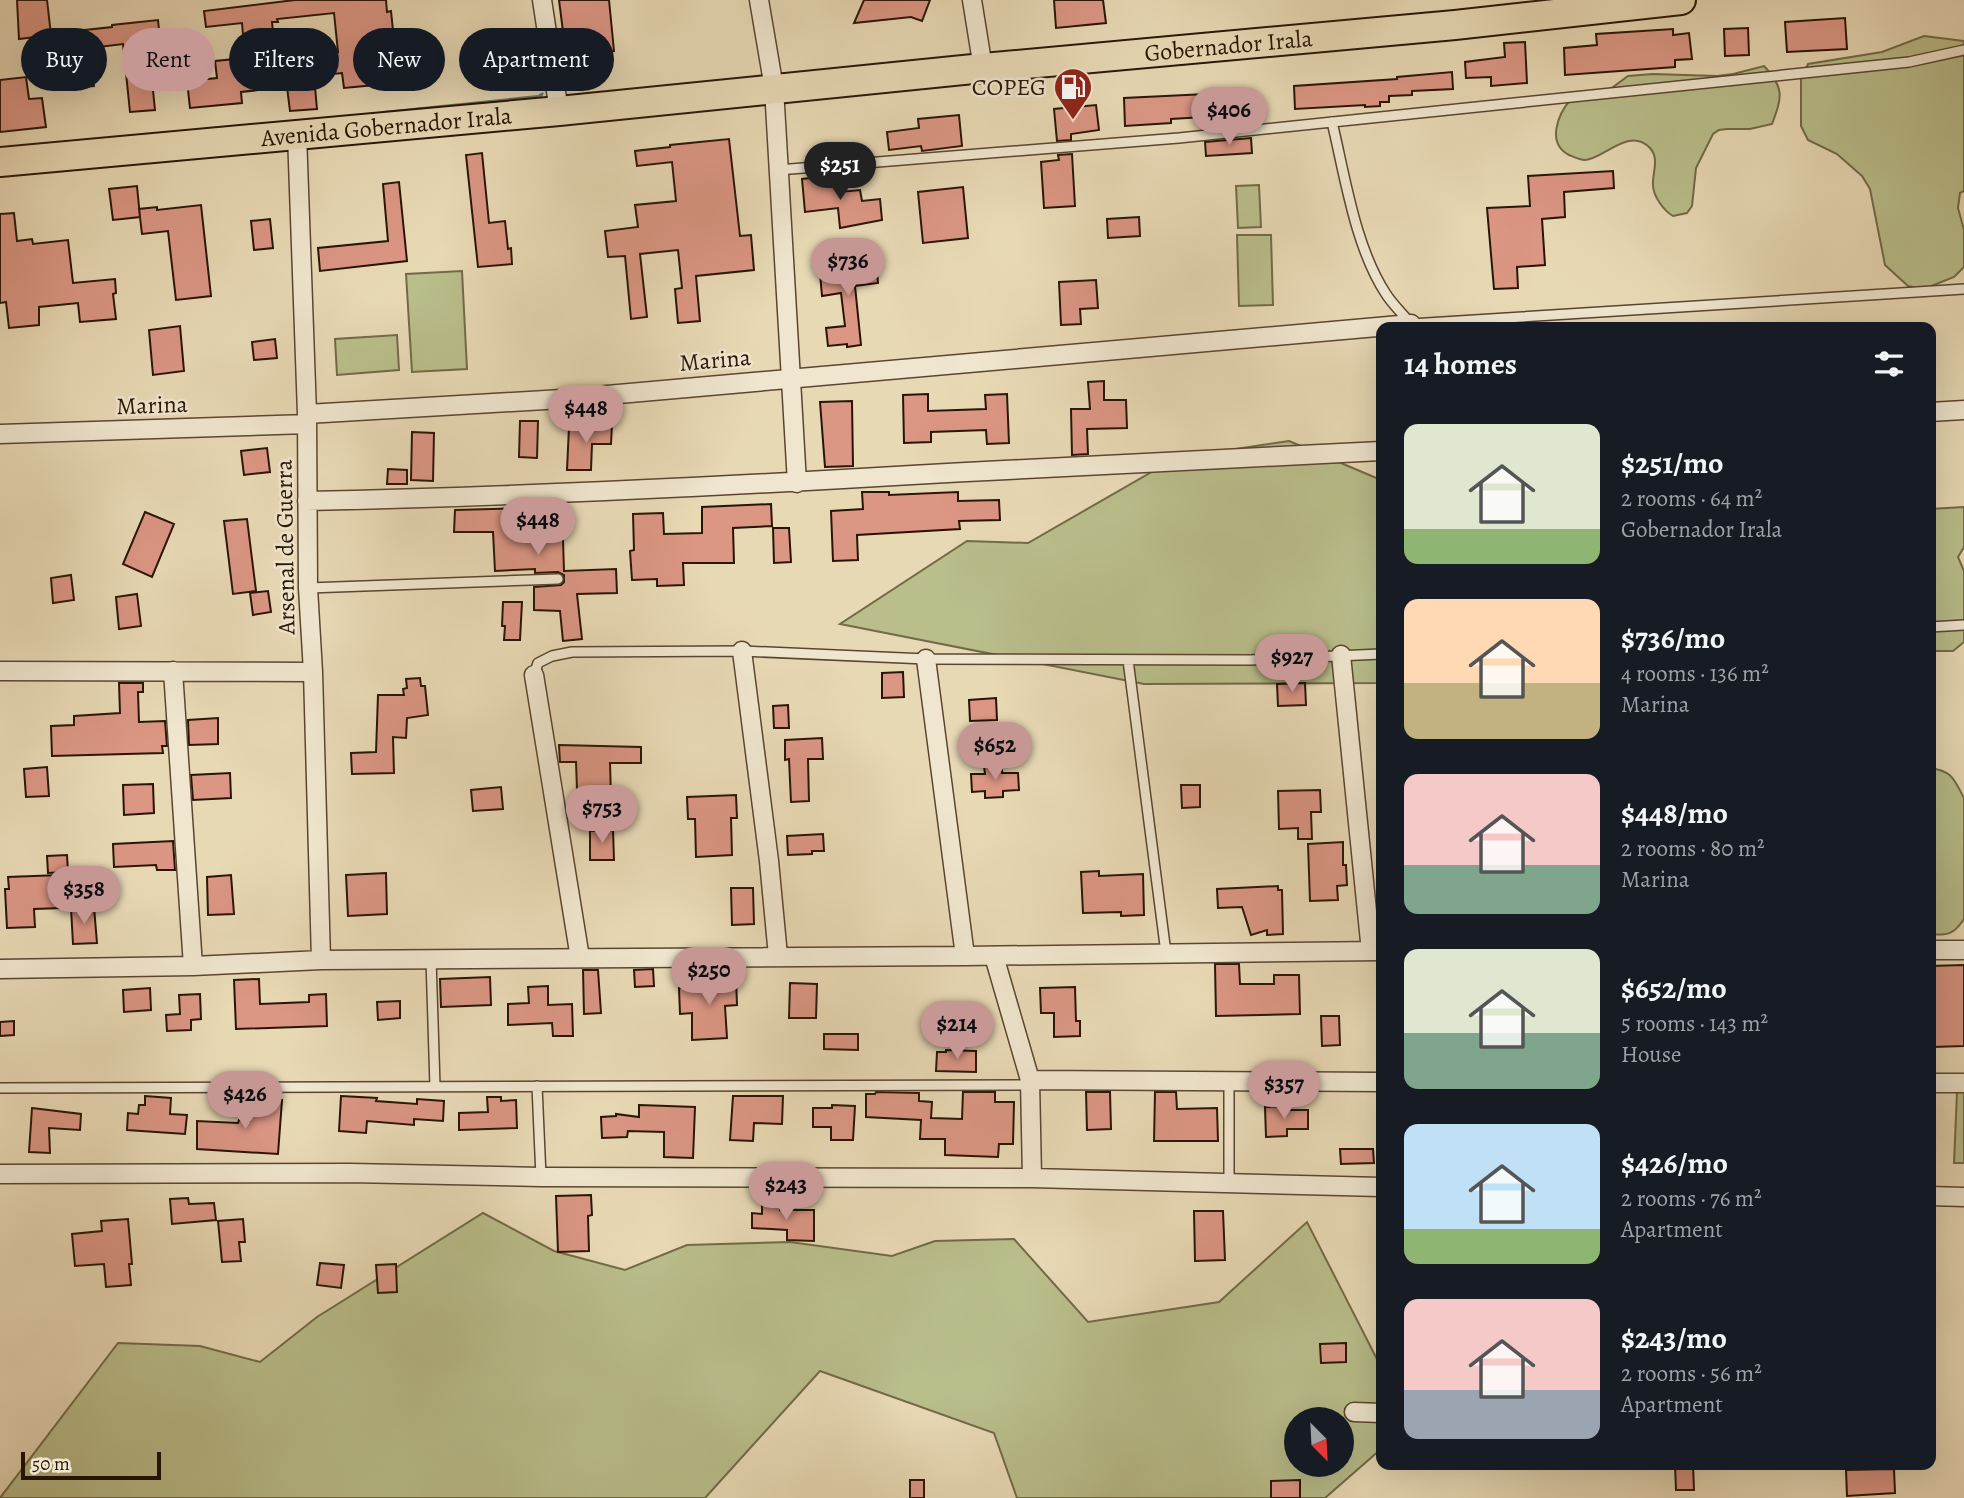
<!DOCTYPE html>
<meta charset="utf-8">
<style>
:root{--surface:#171b24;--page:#242831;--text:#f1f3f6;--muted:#9ea1a6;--accent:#c59692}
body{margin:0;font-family:Alegreya,serif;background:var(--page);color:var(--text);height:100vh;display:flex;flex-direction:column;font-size:26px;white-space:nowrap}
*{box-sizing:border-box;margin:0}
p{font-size:23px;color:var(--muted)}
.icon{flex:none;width:38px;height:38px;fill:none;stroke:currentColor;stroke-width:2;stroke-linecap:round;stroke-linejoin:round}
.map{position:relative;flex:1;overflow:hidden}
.details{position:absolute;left:1376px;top:322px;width:560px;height:1148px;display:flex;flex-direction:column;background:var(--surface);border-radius:14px;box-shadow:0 7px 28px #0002}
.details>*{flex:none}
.guide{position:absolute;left:21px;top:28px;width:665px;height:63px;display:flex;gap:14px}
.needle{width:46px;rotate:156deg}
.tools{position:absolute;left:1284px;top:1407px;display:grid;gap:14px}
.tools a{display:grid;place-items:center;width:70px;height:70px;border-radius:50%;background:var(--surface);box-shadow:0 7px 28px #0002;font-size:35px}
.scale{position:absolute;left:21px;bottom:18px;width:140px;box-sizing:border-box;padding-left:7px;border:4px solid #2a1504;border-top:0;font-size:19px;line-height:24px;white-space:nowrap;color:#2a1504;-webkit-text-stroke:5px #f0e6cf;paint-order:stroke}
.price{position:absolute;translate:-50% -60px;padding:0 16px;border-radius:24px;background:var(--accent);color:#111;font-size:23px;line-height:46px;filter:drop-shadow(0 2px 4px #0008)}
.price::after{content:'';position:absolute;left:50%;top:42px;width:21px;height:16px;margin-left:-10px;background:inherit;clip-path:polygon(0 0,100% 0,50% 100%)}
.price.selected{background:#222;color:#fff}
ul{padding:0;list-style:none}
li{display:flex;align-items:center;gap:21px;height:175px;padding:0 28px}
li span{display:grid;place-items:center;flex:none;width:196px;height:140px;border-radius:14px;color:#555}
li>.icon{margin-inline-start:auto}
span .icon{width:84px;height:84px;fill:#fffc;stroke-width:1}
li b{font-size:30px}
h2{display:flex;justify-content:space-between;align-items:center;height:84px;padding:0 28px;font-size:30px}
.tag{padding:0 24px;border-radius:32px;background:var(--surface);box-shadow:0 7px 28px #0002;font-size:24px;line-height:63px}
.tag.selected{background:var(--accent);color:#111}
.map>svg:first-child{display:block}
</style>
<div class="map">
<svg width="1964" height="1498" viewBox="0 0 1964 1498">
<rect width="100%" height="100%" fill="#e8d9b5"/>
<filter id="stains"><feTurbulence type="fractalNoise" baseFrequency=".00286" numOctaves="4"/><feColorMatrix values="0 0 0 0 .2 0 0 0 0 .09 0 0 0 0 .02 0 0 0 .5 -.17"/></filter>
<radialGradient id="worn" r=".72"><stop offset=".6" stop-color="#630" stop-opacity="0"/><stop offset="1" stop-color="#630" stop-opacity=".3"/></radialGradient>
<path fill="#b9be8b" stroke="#726a48" stroke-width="2" fill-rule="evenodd" d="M1924,36L1964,41V191L1960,193L1958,208L1964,230V267L1954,277L1924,289L1908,286L1885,265L1870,189L1862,176L1837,154L1808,140L1801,126V79L1808,64L1882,52Z
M1764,66C1785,88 1782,97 1772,124L1750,129H1727L1719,130L1713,134L1696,168L1692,206L1687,213L1673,216C1664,211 1653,196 1653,185C1652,173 1660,159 1650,148C1629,126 1604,159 1585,160C1580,160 1574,157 1569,155C1546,143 1558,114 1571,99L1609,90L1628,76L1653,74L1717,76L1733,74Z
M1259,185L1261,227L1238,228L1236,186Z
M1237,235H1271L1273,305L1239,306Z
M462,271L467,369L412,372L406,274Z
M397,335L399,370L337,375L335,339Z
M1289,441L1381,480V683L1144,684L840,624L967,541L1028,543L1176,458Z
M1964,507V547L1958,557L1964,571V642L1953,651H1930V509Z
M1930,768C1953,771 1954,780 1964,798V919C1954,934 1948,936 1930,934Z
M1957,1092H1964V1163H1954Z
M483,1213L554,1251L625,1270L687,1245L790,1242L892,1256L935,1241L1014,1239L1088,1322L1219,1302L1307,1222L1381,1367V1449L1325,1498H1017L994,1433L820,1371L705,1498H0L118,1343L200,1346L260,1362L317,1317ZM1297,1419H1342V1465H1297Z"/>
<path fill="#97baae" stroke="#6b786a" stroke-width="2" d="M543,93L540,98L384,116V112L538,96Z"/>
<path fill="#db9684" stroke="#2a1504" stroke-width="2" fill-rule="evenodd" d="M17,0H47L51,35L19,39Z
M295,0H386L387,12L391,11L395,50L371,53L375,85L344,88L342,73L314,76L317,109L290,111L287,87L241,92L242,103L190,108L187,81L217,78L215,61L245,58L242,23L206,27L204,11ZM334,13L338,52L276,59L272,22H278L277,19Z
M559,0H609L614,51L590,53L593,77L569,79Z
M864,0H930L922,21L911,17L854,23Z
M1054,0H1103L1106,23L1056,28Z
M1845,18L1847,49L1787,52L1785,22Z
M158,20L160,40L148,41L155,110L130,112L123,44L90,48L94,86L62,89L57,33L112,27V25Z
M1748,28L1749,55L1725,56L1724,29Z
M1673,29V35L1689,33L1692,59L1675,60V67L1565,75L1564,48L1597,45L1596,34Z
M1525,42L1527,83L1491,86V77L1466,78L1465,62L1505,57L1504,43Z
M1452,72L1453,89L1412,91V95L1389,96V102H1380V106L1365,107V105L1295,109L1294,86L1397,79V77Z
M26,77L29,99L42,98L46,127L0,132V80Z
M1227,93L1228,126L1204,128V117L1171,119V123L1125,126L1124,98Z
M1096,105L1099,130L1071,134V140L1057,141L1054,109Z
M959,115L962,146L922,151L921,146L889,150L887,132L919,128L918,119Z
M1251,138L1252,153L1206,156L1205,142Z
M729,139L740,236L751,235L754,270L696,276L700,321L678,323L675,289L682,288L678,250L640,254L647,317L631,319L625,256L608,257L605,231L638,227L635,205L676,201L672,162L637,166L635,151L670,147V145Z
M482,153L489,223L505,221L508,249L511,248L512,264L478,267L466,155Z
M1072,154L1075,206L1044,208L1041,162L1059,160L1058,155Z
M1613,171L1614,188L1564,192L1565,217L1542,219L1545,265L1517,267L1518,288L1494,289L1487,208L1530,206L1528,176Z
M838,175L840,192L860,190L862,201L880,199L882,220L840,228L838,208L805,212L802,179Z
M399,182L407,261L320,271L318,248L388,241L383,184Z
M137,186L140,217L113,220L109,189Z
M963,187L968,238L923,243L918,192Z
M201,205L211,296L176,300L168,231L142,234L139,209L157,207V210Z
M14,213L17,241L32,239L33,244L68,240L73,283L115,279L116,293L113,294L116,319L80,322L78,303L39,307V325L9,328L6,302L0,303V214Z
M1139,217L1140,236L1108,238L1107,219Z
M270,219L273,248L254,250L251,221Z
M876,259L878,283L855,286L861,345L847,347V344L828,346L826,328L845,326L841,293L822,296L820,273L845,270L844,262Z
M1096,280L1098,308L1080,309L1081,324L1061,325L1059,282Z
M180,326L184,371L153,375L149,330Z
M275,339L277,358L254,360L252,342Z
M1104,381V400H1126L1127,428L1087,429L1088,454L1072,455L1071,409H1090L1088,382Z
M928,394V411L986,409L985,395L1007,394L1009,443L987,444L986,430L931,432V442L904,443L903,395Z
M852,401L853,466L825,467L820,402Z
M520,421H538L537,458L519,457Z
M592,425H612L611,444H592L591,470H567L569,427L591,428Z
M412,432L434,433L433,481L411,480Z
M267,448L270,472L244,475L241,451Z
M388,469L407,470V484H387Z
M862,492H889V495L958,492V501L999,500L1000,520L959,521L960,529L857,535L858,560L833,561L831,511L863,509Z
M771,504L772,526L733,528L734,563H683L684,585L657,586V579L632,580L630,551L634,550L633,514L663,513L664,534L702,533V507Z
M562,507L564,571L616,569L617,593L577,594L582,639L563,641L560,611L534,610V587L561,585L564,582V575L558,572L535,573V569L495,571L493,532H454L455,510Z
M145,512L174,524L152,577L123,564Z
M247,519L256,591L233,594L224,521Z
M773,528H789L791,562L774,563Z
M71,575L74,600L53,603L51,578Z
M268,591L271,612L253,615L250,593Z
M137,594L141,626L119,629L116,597Z
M503,602H522L520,640H504L505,626H502Z
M903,672L904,697L882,698V673Z
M420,678L421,686H425L428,715L407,718L406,738L393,737L394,773L352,774L351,753L376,752L378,695H404L403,689L407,688L406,679Z
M119,683H143V692H138L139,722L165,721L167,746H162L163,753L52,756L51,726L74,725V716L120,713Z
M1305,683L1306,705L1278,706L1277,684Z
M996,698L997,720L970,721L969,700Z
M788,705L789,728H774L773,706Z
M218,718V744L189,745L188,720Z
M822,738L823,759H808L809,801L791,802L789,759L785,760V740Z
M559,745L641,747V763H610L611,797L601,798V825H586L585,790H577L576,762H560Z
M1002,765V773H1018L1019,790L1003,791V797L985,798V791L972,792L971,774H985L984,766Z
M47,767L49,796L26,797L24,769Z
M230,773L231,798L193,800L191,775Z
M153,784L154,813L124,815L123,785Z
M1181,785H1200V807L1182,808Z
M501,787L503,809L473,811L471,790Z
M1320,790L1321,812H1311L1312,839H1298V828L1279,829L1278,791Z
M736,795L737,818H731L732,855L696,857L695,819H688L687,797Z
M613,830L614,860H590V831Z
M823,834L824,851H812V854L788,855L787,836Z
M173,841L175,870H157L156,865L114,867L113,844Z
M1343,842V865H1346L1347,885L1337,886L1338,900L1310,901L1308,844Z
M67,855L68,872L48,873L47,856Z
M1099,871V876L1143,874L1144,915L1121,916V912L1083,913L1081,872Z
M386,873L387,914L348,916L346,875Z
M60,875L62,908L34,909L35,927L7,928L5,889H9L8,877Z
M231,875L234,914L208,915L207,877Z
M1278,886V890H1282L1283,934L1267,935V930L1251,935L1242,907L1218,908L1217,889Z
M731,888H753L754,924L732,925Z
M94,907L97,943L73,944L71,908Z
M1215,964H1239L1240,984H1274V975H1299L1300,1014L1216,1016Z
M1964,965V1046L1933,1047L1932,1007L1930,1008V966Z
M653,969L654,986L635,987L634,970Z
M583,970H598L601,1013L584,1014Z
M490,977L491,1005L441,1007L440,979Z
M736,978L737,1005L725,1006L727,1038L692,1040V1013L680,1014L679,988L711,986L710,979Z
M259,979L260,1004L309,1002V995L326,994L327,1026L236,1029L234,980Z
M790,983L817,984L816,1018H789Z
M548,986V1005L572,1004L573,1036H553L552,1023L508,1025V1004L529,1003L528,987Z
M1075,987L1076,1021H1080V1036L1054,1037V1013H1041L1040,988Z
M150,988L151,1010L124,1012L123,990Z
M200,994L201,1019L191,1020V1030L167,1031L166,1015L180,1014L179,995Z
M400,1001V1018L378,1020L377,1002Z
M1321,1016H1339L1340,1045L1322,1046Z
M14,1021V1035L0,1036V1022Z
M824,1034H858V1050L824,1049Z
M946,1050L976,1051V1072L936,1071L937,1052H946Z
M876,1092L919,1093V1101L932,1102L931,1118L962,1119L963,1092H995V1102H1014L1013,1144H999L998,1157L945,1155V1139H920L921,1120L866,1117V1094H875Z
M1086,1092H1110L1111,1129L1087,1130Z
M1155,1092H1176L1177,1109L1217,1108L1218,1141H1154Z
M145,1096L171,1098L170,1114L187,1115L185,1134L127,1130L128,1113L138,1114L139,1105H145Z
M341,1096L377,1098L376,1101L417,1104V1099L444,1101L443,1121L414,1119V1125L367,1121L366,1133L339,1131Z
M733,1096H783L782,1124L754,1123L753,1141L730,1140Z
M487,1097H501V1101L516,1100L517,1128L459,1130V1113L488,1112Z
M251,1098L282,1100L278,1154L197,1149V1121L238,1123L239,1120L250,1121Z
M639,1105L695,1107L693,1158L664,1157V1132L628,1131L627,1137L602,1138L601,1117L616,1116V1114L639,1117Z
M832,1105L855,1106L853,1140H831V1127H813V1108H832Z
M1286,1106V1110H1308V1129H1287V1136L1266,1137L1265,1107Z
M32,1108L81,1114L80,1130L49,1128L50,1153L29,1152Z
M1340,1149H1373L1374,1163L1341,1164Z
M591,1195L592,1215L588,1216L589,1251L558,1252L556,1196Z
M188,1198L189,1204L214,1203L216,1220L172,1224L170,1199Z
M762,1203H780V1210H814V1241L787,1240V1230L752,1228V1213L762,1214Z
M1194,1211H1223L1225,1260L1195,1261Z
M128,1219L132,1264H129L131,1285L106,1287L104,1264L75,1266L72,1234L102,1231L101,1221Z
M243,1219L245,1242H239L241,1261L222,1262L218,1221Z
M320,1263L344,1265L341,1288L317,1285Z
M396,1264L397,1292L378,1293L376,1265Z
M1346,1343V1362L1321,1363L1320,1344Z
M1675,1465H1693L1694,1490H1676Z
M1894,1469L1895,1493L1847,1496L1846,1470Z
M910,1480H924V1498H910Z
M1300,1480V1498H1271V1481Z"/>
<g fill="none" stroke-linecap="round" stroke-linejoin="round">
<defs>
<path id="service" d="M1332,122C1345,176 1355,247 1386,294C1393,305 1403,314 1411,324L1964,289
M778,170L1179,138L1909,62L1964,50
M308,588L558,579
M1930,627L1964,625
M1128,660L1166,953
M534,675L538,663L552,656L572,652L742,651L926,659L1250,660L1381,654
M431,959L435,1086
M537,1086L541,1177
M0,1088L1030,1085
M1229,1182V1082"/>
<path id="minor" d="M542,0L559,111
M759,0L774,88L797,483
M972,0L983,68
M297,134L307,414L308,588L313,672L321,960
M1930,412L1964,410
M307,414L562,399L1411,324
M0,434L307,424
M307,501C509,497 710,487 912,475C1068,466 1224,459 1381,451
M742,651L769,861L778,956
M1341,655L1371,951
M926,659L965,956
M0,671L313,672
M173,671L193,966
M534,675L580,958
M1930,950H1964
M994,956L1030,1080L1032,1178
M0,969L193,966L321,960L965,956L1381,951
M1030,1080L1381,1082
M1930,1083H1964
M0,1174L350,1173L541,1177L1032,1178L1381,1187
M1930,1196L1964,1197
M1354,1412L1381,1413"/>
<g id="primary">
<path id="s1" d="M0,162L559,111L983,68L1455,25L1681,0"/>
</g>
</defs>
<use href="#service" stroke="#5a4630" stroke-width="12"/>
<use href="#minor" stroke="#5a4630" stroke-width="21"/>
<use href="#primary" stroke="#2a1504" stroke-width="32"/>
<use href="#service" stroke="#f0e6cf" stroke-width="9"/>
<use href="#minor" stroke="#f0e6cf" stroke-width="18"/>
<use href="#primary" stroke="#e8d9b5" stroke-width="28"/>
</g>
<defs>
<symbol id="fuel-pin" viewBox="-11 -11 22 30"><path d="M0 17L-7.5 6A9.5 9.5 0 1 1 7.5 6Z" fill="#8f2418" stroke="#f0e6cf"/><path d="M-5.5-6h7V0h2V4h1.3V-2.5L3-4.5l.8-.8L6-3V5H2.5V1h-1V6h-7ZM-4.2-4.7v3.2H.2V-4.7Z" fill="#fff"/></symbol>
</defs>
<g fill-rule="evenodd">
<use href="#fuel-pin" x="1051" y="65" width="44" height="60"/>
</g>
<g text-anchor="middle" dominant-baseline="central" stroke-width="5" stroke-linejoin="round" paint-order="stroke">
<g font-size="24" fill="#2a1504" stroke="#f0e6cf">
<text stroke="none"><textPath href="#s1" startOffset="1234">Gobernador Irala</textPath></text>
<text stroke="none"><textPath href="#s1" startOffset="388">Avenida Gobernador Irala</textPath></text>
<text transform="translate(715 360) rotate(-5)">Marina</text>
<text transform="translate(152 405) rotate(-2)">Marina</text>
<text transform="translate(285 547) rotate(-91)">Arsenal de Guerra</text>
</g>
<g font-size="24" fill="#2a1504" stroke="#f0e6cf" text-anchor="end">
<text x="1046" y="87">COPEG</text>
</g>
</g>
<rect width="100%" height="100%" filter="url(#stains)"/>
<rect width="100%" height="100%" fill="url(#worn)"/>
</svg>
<div class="tools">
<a><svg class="needle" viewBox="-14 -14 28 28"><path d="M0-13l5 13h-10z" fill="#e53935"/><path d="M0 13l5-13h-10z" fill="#9ea1a6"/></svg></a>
</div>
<div class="scale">50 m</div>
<b class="price" style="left:1229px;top:147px">$406</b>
<b class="price selected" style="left:840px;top:202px">$251</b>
<b class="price" style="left:848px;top:298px">$736</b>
<b class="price" style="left:586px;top:445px">$448</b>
<b class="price" style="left:538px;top:557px">$448</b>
<b class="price" style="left:1292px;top:694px">$927</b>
<b class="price" style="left:995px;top:782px">$652</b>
<b class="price" style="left:602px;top:845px">$753</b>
<b class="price" style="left:84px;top:926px">$358</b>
<b class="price" style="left:709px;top:1007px">$250</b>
<b class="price" style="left:957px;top:1061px">$214</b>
<b class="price" style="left:1284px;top:1121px">$357</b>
<b class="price" style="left:245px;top:1131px">$426</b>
<b class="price" style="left:786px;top:1222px">$243</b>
<div class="guide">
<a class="tag">Buy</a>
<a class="tag selected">Rent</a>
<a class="tag">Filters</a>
<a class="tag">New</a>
<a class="tag">Apartment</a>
</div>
<section class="details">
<h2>14 homes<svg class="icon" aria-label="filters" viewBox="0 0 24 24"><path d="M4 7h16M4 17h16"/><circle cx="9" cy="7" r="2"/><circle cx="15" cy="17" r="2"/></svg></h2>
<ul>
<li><span style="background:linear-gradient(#dfe7d0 75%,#8fb573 0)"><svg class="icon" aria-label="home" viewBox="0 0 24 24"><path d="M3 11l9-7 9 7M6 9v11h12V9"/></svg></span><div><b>$251/mo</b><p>2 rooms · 64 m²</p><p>Gobernador Irala</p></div></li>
<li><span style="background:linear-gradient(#ffd9b3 60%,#c2b280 0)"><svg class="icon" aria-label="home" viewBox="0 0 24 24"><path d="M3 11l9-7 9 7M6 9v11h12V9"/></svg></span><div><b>$736/mo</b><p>4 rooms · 136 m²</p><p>Marina</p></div></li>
<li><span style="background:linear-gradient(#f6c9c9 65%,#7fa58c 0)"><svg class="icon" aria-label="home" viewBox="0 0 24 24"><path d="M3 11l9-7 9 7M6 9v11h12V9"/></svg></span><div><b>$448/mo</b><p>2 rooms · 80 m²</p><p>Marina</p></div></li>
<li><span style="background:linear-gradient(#dfe7d0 60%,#7fa58c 0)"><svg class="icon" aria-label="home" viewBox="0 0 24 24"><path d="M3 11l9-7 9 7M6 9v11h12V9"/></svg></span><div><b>$652/mo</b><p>5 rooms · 143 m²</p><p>House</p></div></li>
<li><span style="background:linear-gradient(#bfe0f5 75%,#8fb573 0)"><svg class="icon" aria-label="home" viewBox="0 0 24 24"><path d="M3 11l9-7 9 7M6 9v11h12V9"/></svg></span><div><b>$426/mo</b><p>2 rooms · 76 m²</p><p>Apartment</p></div></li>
<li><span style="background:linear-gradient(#f6c9c9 65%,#9aa5b1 0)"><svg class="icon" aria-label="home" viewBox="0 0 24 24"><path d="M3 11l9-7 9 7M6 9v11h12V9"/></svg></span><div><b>$243/mo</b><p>2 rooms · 56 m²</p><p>Apartment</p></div></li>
</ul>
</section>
</div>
